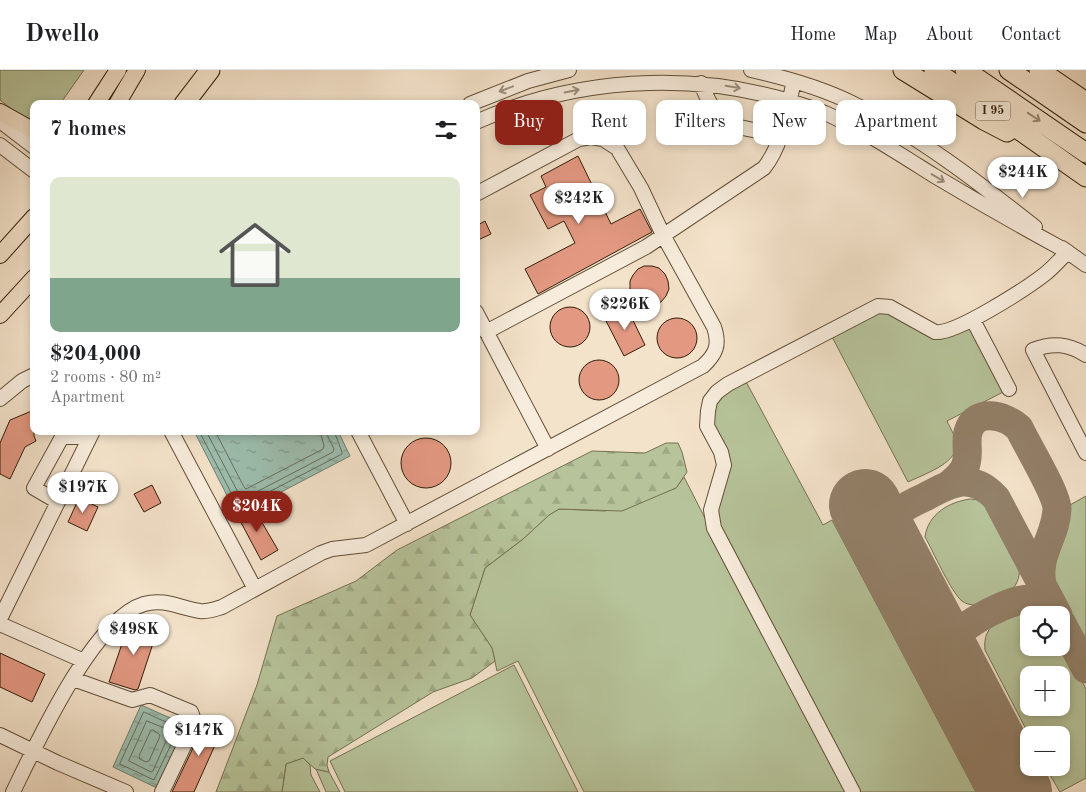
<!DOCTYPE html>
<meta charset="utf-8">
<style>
:root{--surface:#fff;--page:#f2f2f2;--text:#202124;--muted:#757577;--line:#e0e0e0;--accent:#8f2418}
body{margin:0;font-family:"Old Standard TT",serif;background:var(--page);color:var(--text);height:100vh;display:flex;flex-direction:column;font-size:19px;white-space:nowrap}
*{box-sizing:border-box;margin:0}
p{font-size:16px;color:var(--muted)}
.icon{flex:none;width:28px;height:28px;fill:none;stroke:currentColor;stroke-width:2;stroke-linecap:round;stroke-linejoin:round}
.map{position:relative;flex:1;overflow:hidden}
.details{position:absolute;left:30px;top:30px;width:450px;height:335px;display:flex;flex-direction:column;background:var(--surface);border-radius:10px;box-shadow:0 2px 8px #0003}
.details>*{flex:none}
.banner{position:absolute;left:495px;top:30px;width:475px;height:45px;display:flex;gap:10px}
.tools{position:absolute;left:1020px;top:536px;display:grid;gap:10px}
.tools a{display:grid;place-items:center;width:50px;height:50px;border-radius:10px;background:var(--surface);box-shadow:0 2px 8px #0003;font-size:25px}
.price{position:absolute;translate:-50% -42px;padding:0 11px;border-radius:18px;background:#fff;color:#222;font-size:16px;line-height:32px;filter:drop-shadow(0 1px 2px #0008)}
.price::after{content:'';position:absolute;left:50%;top:30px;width:15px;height:11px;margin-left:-8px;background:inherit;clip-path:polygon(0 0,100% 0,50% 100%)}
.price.current{background:var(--accent);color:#fff}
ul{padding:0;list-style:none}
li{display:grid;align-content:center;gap:10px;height:265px;padding:0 20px}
li span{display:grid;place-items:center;height:155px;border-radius:10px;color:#555}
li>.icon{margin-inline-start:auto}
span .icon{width:90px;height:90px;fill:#fffc;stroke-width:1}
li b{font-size:21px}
h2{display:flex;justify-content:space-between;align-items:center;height:60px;padding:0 20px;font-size:21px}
.chip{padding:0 18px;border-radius:10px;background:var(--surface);box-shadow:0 2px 8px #0003;font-size:18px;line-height:45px}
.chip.current{background:var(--accent);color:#fff}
header{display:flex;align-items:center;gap:30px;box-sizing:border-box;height:70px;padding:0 25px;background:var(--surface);border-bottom:1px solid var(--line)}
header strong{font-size:24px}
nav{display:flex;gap:28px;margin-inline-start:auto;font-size:18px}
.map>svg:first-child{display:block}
</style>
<header>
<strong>Dwello</strong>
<nav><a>Home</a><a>Map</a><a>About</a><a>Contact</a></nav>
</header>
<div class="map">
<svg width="1086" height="722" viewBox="0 0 1086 722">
<defs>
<pattern id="forest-firs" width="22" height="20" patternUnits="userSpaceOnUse" patternTransform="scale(1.25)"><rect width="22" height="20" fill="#b7c49b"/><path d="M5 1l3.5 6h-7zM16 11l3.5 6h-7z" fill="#9ea884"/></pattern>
<pattern id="water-ripples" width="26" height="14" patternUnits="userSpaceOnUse" patternTransform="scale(1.25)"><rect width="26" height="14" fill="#9dbfb1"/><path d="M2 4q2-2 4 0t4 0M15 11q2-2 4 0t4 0" fill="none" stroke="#819b8e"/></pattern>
</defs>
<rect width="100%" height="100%" fill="#f4e3cb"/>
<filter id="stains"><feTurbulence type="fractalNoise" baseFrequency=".004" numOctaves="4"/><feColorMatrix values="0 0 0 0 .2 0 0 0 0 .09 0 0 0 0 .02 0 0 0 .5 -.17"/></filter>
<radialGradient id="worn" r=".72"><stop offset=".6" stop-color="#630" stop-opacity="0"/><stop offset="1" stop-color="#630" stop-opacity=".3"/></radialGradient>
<path fill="#b7c49b" stroke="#747151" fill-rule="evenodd" d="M0,0H84L60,34H34V51L17,43L0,30Z
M874,240L953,261L972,258L1007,320L947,351C950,358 957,368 956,376C956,394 922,405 908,412L830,263Z
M743,306L823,455L832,450L976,722H853L714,458L722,405L708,341Z
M684,407L757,550L849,722H584L518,591L497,601L492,578L470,545L485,498L523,469L549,445L559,439L605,441L676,418Z
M1086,426V576L1048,505L1070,435Z
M970,429L981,430L988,434L1018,491C1020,499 1020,507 1016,514C1008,529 976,542 962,531C952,524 932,479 925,467C928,444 949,432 970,429Z
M1026,538L1036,540L1044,545H1029V578H1061V573L1086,619V708L1060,722L1046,698H1061V665H1029L985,580C982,552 1005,548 1026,538ZM1029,605H1061V638H1029Z
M514,595L578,722H345L330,691Z
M303,688L310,695L311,705L320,722H282L286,694Z
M316,699L329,702L340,722H326Z"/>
<path fill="url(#forest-firs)" stroke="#747151" d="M666,373H678L682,382L687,402L676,418L622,441L559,439L549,445L523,469L485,498L470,545L492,578L495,591L472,608L433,622L328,687L327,695L329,702L315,699L303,688L286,694L282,722H216L257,615L277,546L356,511L397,480L592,381L645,383Z"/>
<path fill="url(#water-ripples)" stroke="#727f6d" d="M194,361H338L350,386L237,445Z
M141,635L186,655L157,718L113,697Z"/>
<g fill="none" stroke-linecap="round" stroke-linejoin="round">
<path stroke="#686e5c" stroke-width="1" d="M199,361L238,436L240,437L342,384V382L334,361
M206,361L241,428L243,429L333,382L334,379L328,367L327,361
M215,361L244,417L246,419L323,379L324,376L320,361
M144,642L179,658L154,710L120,694Z
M147,651L169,660L170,662L153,701L151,702L129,691Z
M153,660L159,664L160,666L149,691L146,692L140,689L139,686L150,662Z"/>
<path stroke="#938069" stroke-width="29" d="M950,414C956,409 962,404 965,397C970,385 965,374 968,362C975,337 1005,345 1019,358C1027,375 1057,424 1057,439C1056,467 1036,484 1042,515
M896,493C891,476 884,457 898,442C906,436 916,431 925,427C952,412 972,402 996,428L1058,545
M1061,552L1086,599
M952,599C951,588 948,578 954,569C963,553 1014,527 1032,529C1043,531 1050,537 1058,545"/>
<path stroke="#938069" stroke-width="72" d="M865,435L1016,722"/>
</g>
<path fill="#e39882" stroke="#321e07" d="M578,86L611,154L640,139L652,162L538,224L525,199L575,173L564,151L548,159L530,125L546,117L541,106Z
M485,151L491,164L476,171V156Z
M644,196H652L659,198L665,204L668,211L669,219L666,226L661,232L653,235H645L634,230L630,219V211L633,205L638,199Z
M626,236L645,275L624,286L604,247Z
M550 257a20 20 0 1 1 40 0a20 20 0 1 1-40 0Z
M657 268a20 20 0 1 1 40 0a20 20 0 1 1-40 0Z
M579 310a20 20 0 1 1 40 0a20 20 0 1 1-40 0Z
M34,340V366L36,371L25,377L10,409L0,404V373L10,350Z
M401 393a25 25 0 1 1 50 0a25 25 0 1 1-50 0Z
M152,415L161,433L144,442L134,424Z
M79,428L98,437L87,461L68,452Z
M253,437L278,480L261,490L237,445Z
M151,546L161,549L138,619L135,620L109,612L127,559L145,565Z
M0,583L45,604L32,632L0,617Z
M206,647L224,655L194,722H172L203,657Z"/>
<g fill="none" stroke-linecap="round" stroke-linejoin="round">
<defs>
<path id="minor" d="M751,0C787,8 823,18 856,35C920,67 979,113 1035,157
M701,13C718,60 736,56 780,65
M470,34L528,11L569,0
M0,51L34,77
M476,52C586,3 713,0 825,43C863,60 898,83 933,105C978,132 1022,157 1068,182
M0,75L34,101
M1062,178L1086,195
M476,242L548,379
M973,250L1009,319
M486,262L646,177L764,98C783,74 787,40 794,11
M1086,285C1069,274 1053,272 1033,280L1086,383
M0,329L22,311L34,305
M171,361L255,519
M358,361L407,454
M58,432L34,418L62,367H90
M0,549L93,361
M0,554L84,591
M73,609L132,630L150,625L191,642L195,653L162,722
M0,665L58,693L126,722
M13,722C36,675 93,549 144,534C164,528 180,538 200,541C208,542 215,539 222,537L321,483L332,479L366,475L703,296C716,284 720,275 714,257L663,165L641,118L617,78L603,69L591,67L579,69L476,124
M853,722L714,458L711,440L724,395L721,382L707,356L708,341L710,331L717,322L728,314L878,236L890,237L935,262C955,265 1027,218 1045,204C1053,198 1060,189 1068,182"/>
<path id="major" d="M96,34L118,0
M117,34L137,0
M0,42L34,61
M0,185L34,147
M0,245L34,208"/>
<path id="highway" d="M903,0L984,50L1007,62
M934,0L1086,107
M965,0L1086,83
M1009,0L1086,53
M1039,0L1086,32
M184,34L210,0"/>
</defs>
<use href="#minor" stroke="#624f38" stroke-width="16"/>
<use href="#major" stroke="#321e07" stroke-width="18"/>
<use href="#highway" stroke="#321e07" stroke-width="21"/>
<use href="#minor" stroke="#f8eddd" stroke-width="14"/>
<use href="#major" stroke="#f4e3cb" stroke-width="16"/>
<use href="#highway" stroke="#f4e3cb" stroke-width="19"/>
</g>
<defs><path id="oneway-shaft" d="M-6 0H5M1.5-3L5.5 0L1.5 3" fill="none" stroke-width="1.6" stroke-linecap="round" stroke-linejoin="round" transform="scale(1.25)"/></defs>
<g stroke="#9f907d">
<use href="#oneway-shaft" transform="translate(733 17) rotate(10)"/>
<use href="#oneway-shaft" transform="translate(506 19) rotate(159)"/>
<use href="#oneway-shaft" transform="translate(572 21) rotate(-12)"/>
<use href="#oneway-shaft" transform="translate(938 108) rotate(31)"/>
</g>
<use stroke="#9d8a73" href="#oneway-shaft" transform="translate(1034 47) rotate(34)"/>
<g text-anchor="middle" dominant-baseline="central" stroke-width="4" stroke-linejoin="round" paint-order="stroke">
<rect fill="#f8eddd" stroke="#6d5c47" stroke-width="1" x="975.5" y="31.5" width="35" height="19" rx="4"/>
<g font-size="12" font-weight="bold" fill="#321e07">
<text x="993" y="41">I 95</text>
</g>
</g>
<rect width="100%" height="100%" filter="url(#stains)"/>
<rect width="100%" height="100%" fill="url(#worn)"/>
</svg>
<div class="tools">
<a><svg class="icon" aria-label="locate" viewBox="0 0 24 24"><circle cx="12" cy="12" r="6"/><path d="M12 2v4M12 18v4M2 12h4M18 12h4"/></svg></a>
<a>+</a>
<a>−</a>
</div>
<b class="price" style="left:1023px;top:129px">$244K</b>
<b class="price" style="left:579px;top:155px">$242K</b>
<b class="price" style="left:625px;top:261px">$226K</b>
<b class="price" style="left:83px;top:444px">$197K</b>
<b class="price current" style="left:257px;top:463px">$204K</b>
<b class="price" style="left:134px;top:586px">$498K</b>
<b class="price" style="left:199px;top:687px">$147K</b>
<div class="banner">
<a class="chip current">Buy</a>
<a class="chip">Rent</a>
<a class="chip">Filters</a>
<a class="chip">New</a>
<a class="chip">Apartment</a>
</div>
<section class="details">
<h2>7 homes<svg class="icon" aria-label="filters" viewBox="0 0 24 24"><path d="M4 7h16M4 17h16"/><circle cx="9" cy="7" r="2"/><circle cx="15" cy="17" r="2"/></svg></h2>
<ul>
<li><span style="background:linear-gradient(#dfe7d0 65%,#7fa58c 0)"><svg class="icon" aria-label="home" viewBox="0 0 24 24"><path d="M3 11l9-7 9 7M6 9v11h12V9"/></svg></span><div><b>$204,000</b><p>2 rooms · 80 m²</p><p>Apartment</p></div></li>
</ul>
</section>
</div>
